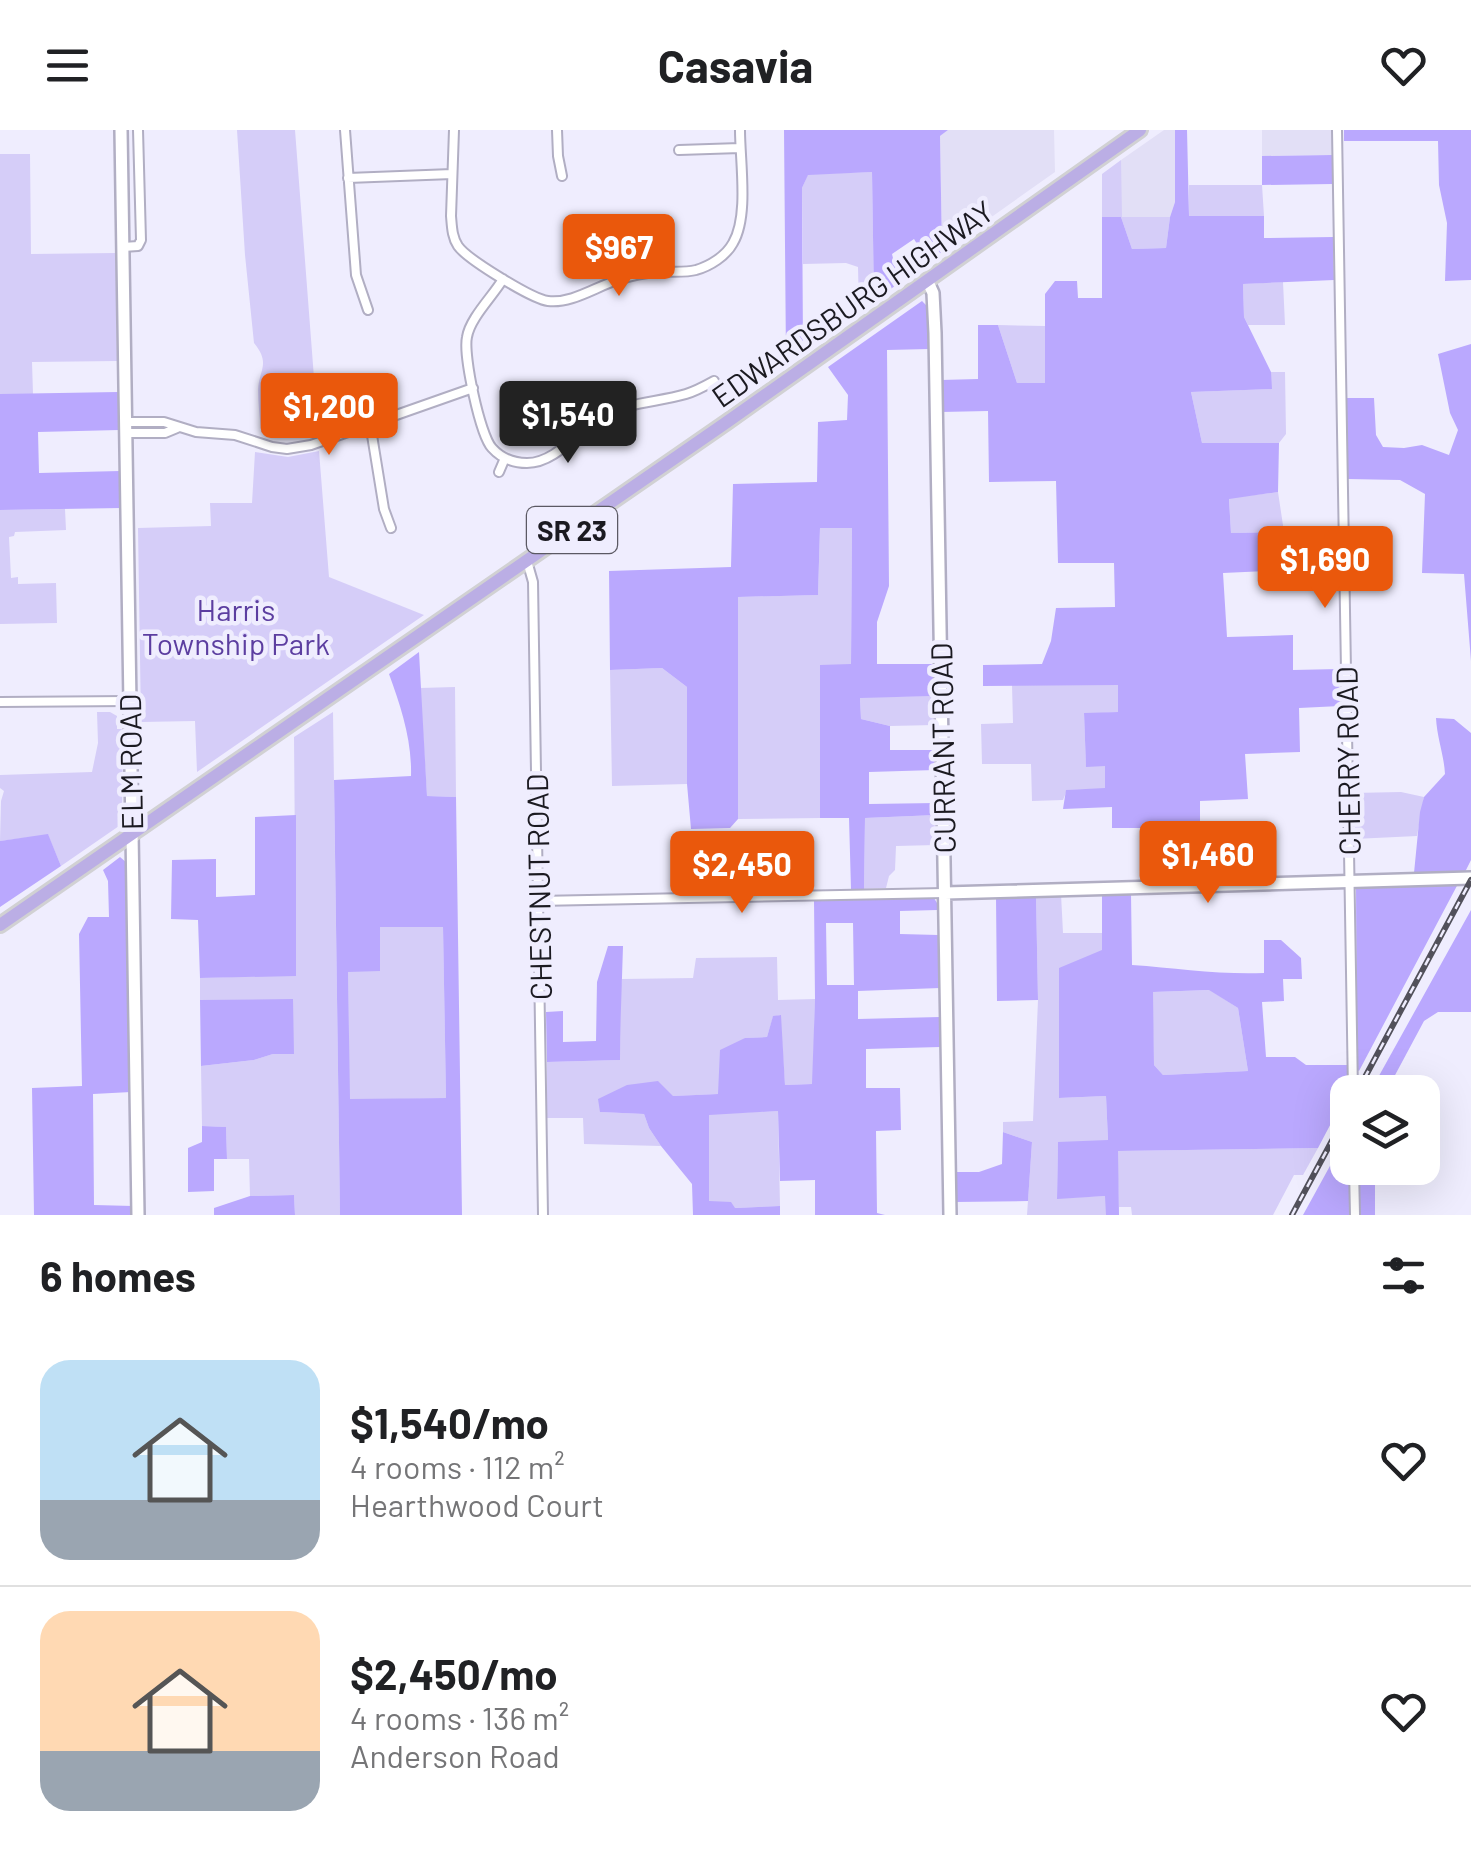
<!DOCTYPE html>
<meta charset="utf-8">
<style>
:root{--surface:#fff;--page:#f6f6f6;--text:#202124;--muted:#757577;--line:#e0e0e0;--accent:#ea580c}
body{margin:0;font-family:Barlow,sans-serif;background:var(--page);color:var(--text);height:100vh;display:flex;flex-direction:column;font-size:38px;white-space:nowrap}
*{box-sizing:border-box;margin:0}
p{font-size:32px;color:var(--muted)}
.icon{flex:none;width:55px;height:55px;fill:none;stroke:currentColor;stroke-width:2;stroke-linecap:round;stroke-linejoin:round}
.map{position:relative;height:1085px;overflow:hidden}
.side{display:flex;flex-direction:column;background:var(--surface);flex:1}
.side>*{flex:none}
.tools{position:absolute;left:1330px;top:945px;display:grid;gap:20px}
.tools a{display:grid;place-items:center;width:110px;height:110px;border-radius:20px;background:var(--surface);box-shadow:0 10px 40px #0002;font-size:50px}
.price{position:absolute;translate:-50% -85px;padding:0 22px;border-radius:10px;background:var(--accent);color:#fff;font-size:32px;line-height:65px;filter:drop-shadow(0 2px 5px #0008)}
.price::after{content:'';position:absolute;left:50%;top:60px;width:30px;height:22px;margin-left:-15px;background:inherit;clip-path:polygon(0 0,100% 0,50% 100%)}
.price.on{background:#222;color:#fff}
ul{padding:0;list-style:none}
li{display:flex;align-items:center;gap:30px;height:250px;padding:0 40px}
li+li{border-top:2px solid var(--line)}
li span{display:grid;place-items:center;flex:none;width:280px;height:200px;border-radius:30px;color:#555}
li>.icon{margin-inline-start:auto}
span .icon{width:120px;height:120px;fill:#fffc;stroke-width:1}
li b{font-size:42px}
h2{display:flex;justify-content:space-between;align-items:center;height:120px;padding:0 40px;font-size:42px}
header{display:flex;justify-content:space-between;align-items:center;height:130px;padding:0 40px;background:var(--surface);font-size:45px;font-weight:700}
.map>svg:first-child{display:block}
</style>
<header><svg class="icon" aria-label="menu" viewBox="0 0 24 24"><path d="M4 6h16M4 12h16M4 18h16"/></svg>Casavia<svg class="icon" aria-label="heart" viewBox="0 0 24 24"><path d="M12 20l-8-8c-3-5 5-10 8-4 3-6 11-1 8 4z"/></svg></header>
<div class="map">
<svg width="1471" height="1085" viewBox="0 0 1471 1085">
<rect width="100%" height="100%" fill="#efedfe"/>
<path fill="#e2dff6" d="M948,0H1054L1055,42L942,122L940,6Z
M1164,0H1175V72L1170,87H1121V30Z
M1262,0H1332V25L1262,26Z"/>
<path fill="#d5cdf8" d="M237,0H295L318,300C299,306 281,309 261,302C260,288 258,274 258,260C259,239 271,234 254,213L245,125Z
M0,24H30L31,124L116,123L117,231L32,232L33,264H0Z
M1121,30L1122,87H1170L1166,118L1132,119L1121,87H1102V44Z
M872,42L874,171L859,180L858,137L846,133L803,134L802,58L808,44Z
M1189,55H1262L1264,86H1189Z
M1283,152L1285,195H1248L1244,187L1243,154Z
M998,195L1045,196L1046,253H1017Z
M1271,242H1285L1286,304L1279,313H1202L1191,262L1271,259Z
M319,321L329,447L424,485L197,642L195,591L141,592L138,398L211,396L210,373H252L255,322L288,327Z
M1278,362L1284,402L1231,403L1229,368Z
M65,379L66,400L15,402L14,406L9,407L11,448L18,447V454L56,453L57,493L0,494V380Z
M820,398H852L851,535L820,536V688L738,689V467L818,465Z
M662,538L687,557V654L612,656L610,540Z
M1012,555H1119V582L1084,584L1086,636H1105L1106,659L1067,660L1063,670L1032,671L1031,634H982L981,594L1013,593Z
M455,557L456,667L427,666L420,558Z
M933,566L934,595L890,596L861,589L860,567Z
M97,582H110L117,586V599H123L122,689L119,696L61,736L48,705L0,711L1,671L4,661L0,658V645L92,642L98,613Z
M333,582L340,1085H295L294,1065L250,1066L249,1029H227L226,997L202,996L201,936L254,930L273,924H293V870H200V848L296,845L294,607Z
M1401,662L1424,667L1417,706L1354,709L1353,663Z
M936,685V715L896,716L895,740L889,746L886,758L864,759L865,688Z
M1061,764L1063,803H1102V821L1059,839L1060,968L1106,966L1108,1011L1058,1013L1057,1068L1106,1066V1085H1027L1032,1012L1003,1002V992L1033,991L1038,870L1036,765Z
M380,797H443L446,968L349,970L348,841L380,840Z
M777,827L778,870L815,869L813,954L785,955L780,885L773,887L767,907L745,908L719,964L673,966L600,982L644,984L649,998L661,1016L584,1014L583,988H547V932L620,930L619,869L622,849L693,848L696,828Z
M1210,860L1238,878L1248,941L1163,945L1154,935L1152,862Z
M778,981L780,1076L734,1078L709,1072V984Z
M1318,1018L1303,1045H1294L1273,1085H1132L1131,1077H1119L1117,1021Z"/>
<path fill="#baa8fe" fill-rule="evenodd" d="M784,0H948L940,6L942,122L928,132L914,109L892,124L899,153L874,171L872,42L808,45L802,58L803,217L786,230Z
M1175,0H1187L1189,86H1264V108L1333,107L1334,150L1243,154L1244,187L1271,242L1272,259L1191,262L1202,313H1279L1278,362L1229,369L1231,403L1284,402L1285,440L1223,443L1227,507L1293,505V540L1339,539L1340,576L1299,578L1300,622L1245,624L1248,669L1200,671V706L1149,709L1148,698H1112V677L1063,679L1066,660L1105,658V636L1086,637L1084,583L1118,582V555L983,556V535L1042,534L1051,511L1056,478L1115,477L1114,433H1058L1056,351L989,352L988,281L941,282V250L978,249V195H998L1017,253H1045V164L1055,151H1077L1078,168H1102V87H1121L1132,119L1166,118L1170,87L1175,72Z
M1344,0H1471V150L1445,151L1447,93L1439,55L1438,11H1344Z
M1332,25V54L1262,55V26Z
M922,171L928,177L929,219L887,220L889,456L877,492V534H933V566L860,568L861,589L890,596V620H934L935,640L869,642V674L936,673V685L865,688L864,759H851L849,688H820V535L851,534L852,398H820L818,465L738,467V689L730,698L691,699L687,654V557L662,538L610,540L609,441L731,437L733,354L817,352L818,292L847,290L848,265L828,237Z
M1471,214V531L1464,444L1422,443L1425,364L1400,350L1348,349L1346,268H1374L1376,305L1383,317L1404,318L1422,315L1449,325L1458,300L1450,283L1438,224Z
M118,262L119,300L38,302L39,343L120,341L121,378L0,380V264Z
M419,522L427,666L456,667L462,1085H340L334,650L411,646C412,610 401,577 389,544ZM380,797H443L446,968L350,969L348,842L380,841Z
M1436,588L1454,589L1471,603V730L1465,742L1414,743L1420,682L1424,667L1445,644C1444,625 1437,608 1436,588Z
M296,685V846L200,848L198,790L171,789L172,730L216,729V767L255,765V687Z
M48,704L61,736L0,777V711Z
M120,727L127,733V739L131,962L93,964L94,1075L133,1076V1085H34L32,958L82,956L79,804L88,787H109L108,751L103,740Z
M1459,752L1359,941L1357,940L1356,757L1362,754Z
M1102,764H1131L1132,835C1176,838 1221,845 1264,843V810H1281L1301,828L1302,849H1283L1284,871L1262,872L1266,927H1295L1306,935H1347V963L1318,1018L1118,1021L1119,1085H1106L1105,1066L1057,1069L1058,1012L1108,1010L1106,966L1059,968V838L1102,820ZM1209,860L1238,878L1248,941L1163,945L1154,935L1153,862Z
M1036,765L1038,870L997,871L996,767Z
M934,768L937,773V780L900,781V804L938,805L940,858L858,861V889L940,887V917L866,919V958H900L901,1000L876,1001L877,1083L885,1085H815V1050L780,1051L778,981L709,985V1071L731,1072L735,1078L780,1076V1085H693L692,1054L661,1016L649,998L644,984L600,982L598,969L627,955L658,951L673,966L718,964L720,920L745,908L767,907L773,886L781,885L785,955L812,954L815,869L814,770ZM826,793H853L854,855H827Z
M1471,780V882H1438L1424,891L1386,962H1370Z
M608,816H623C622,854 620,892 620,930L547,932L546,882L563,881V912L596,911L597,852Z
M293,869L294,924H273L254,930L201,936L200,870Z
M202,996L226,997L227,1029H214V1061L188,1062V1018L202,1012Z
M1003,1002L1032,1012L1028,1071L955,1072V1042H979L1002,1034Z
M1347,1005L1348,1038H1351L1352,1085H1303Z
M1358,1038H1375V1085H1359Z
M294,1065L295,1085H214V1078L250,1066Z"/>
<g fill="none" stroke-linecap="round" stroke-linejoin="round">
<defs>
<path id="street" d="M345,0L356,145L368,180
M454,0L451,86C452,97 452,107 458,116C467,129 532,169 548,171C573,174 598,155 621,149C633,145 646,143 658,142C671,141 684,143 696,140C710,136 726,126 733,113C749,86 740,32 740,0
M557,0L558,26L562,46
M1337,0L1353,962
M679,20L740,18
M348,48L452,44
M123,117L138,116L141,110L138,0
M503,149C493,166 470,188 467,207C463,225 480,305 492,318C501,328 514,333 527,333C557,333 579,299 604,285C630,272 659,272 686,264C696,261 705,256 714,251
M126,292H164L196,302L235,305L272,317L287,319L311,315L473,258
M370,293L384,379L391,398
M126,303H165L177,298
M499,342L505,328
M527,431L533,452L543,1085
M0,572L129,571
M538,771L945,763
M1354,1038L1355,1085"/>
<path id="secondary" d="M121,0L138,1085
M928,152L933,163L935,203L950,1085
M945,763L1471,748"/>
<path id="primary" d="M0,795L727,292L1140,0"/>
</defs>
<use href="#street" stroke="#b1aec3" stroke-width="12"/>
<use href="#secondary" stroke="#b1aec3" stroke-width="16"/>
<use href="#primary" stroke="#d1d1d3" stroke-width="18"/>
<use href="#street" stroke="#fff" stroke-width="8"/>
<use href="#secondary" stroke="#fff" stroke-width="11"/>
<use href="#primary" stroke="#bbaee5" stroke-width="12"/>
<defs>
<path id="rail" d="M1357,962L1471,750
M1292,1085L1348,981"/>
</defs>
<use href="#rail" stroke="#52515b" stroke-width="6"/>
<use href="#rail" stroke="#efedfe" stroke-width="2.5" stroke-dasharray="8" stroke-linecap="butt"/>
</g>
<g text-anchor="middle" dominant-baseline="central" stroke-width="9" stroke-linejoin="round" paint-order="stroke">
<rect fill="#efedfe" stroke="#5b5963" stroke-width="2.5" x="527" y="377" width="90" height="46" rx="8"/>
<g font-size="28" font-weight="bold" fill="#1b1a21">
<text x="572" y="400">SR 23</text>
</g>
<g font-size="30" fill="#1b1a21" stroke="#efedfe">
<text transform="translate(852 173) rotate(-35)">EDWARDSBURG HIGHWAY</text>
<text transform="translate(942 618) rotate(-91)">CURRANT ROAD</text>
<text transform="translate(1347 631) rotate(-91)">CHERRY ROAD</text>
<text transform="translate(130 632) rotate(-91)">ELM ROAD</text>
<text transform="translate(538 757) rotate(-91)">CHESTNUT ROAD</text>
</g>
<g font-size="30" fill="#5c3ea0" stroke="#efedfe">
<text x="236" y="479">Harris<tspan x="236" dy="34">Township Park</tspan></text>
</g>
</g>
</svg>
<div class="tools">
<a><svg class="icon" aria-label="layers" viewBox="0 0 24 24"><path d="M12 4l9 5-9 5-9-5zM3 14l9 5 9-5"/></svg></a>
</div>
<b class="price" style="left:619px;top:169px">$967</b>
<b class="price" style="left:329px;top:328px">$1,200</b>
<b class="price on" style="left:568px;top:336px">$1,540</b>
<b class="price" style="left:1325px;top:481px">$1,690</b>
<b class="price" style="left:1208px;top:776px">$1,460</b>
<b class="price" style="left:742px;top:786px">$2,450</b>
</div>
<section class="side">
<h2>6 homes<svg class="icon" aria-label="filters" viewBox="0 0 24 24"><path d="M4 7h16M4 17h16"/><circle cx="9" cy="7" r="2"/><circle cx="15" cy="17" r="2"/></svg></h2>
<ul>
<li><span style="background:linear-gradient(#bfe0f5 70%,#9aa5b1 0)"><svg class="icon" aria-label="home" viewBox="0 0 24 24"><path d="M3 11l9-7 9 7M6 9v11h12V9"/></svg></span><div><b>$1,540/mo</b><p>4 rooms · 112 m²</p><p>Hearthwood Court</p></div><svg class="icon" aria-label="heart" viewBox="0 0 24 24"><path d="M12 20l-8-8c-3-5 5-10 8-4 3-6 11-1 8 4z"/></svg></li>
<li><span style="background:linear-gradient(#ffd9b3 70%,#9aa5b1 0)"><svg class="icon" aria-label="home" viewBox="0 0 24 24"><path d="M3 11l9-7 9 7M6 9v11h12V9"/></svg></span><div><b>$2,450/mo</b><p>4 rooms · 136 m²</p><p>Anderson Road</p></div><svg class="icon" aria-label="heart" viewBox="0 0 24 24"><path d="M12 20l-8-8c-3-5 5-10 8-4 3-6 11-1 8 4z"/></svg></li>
</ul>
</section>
